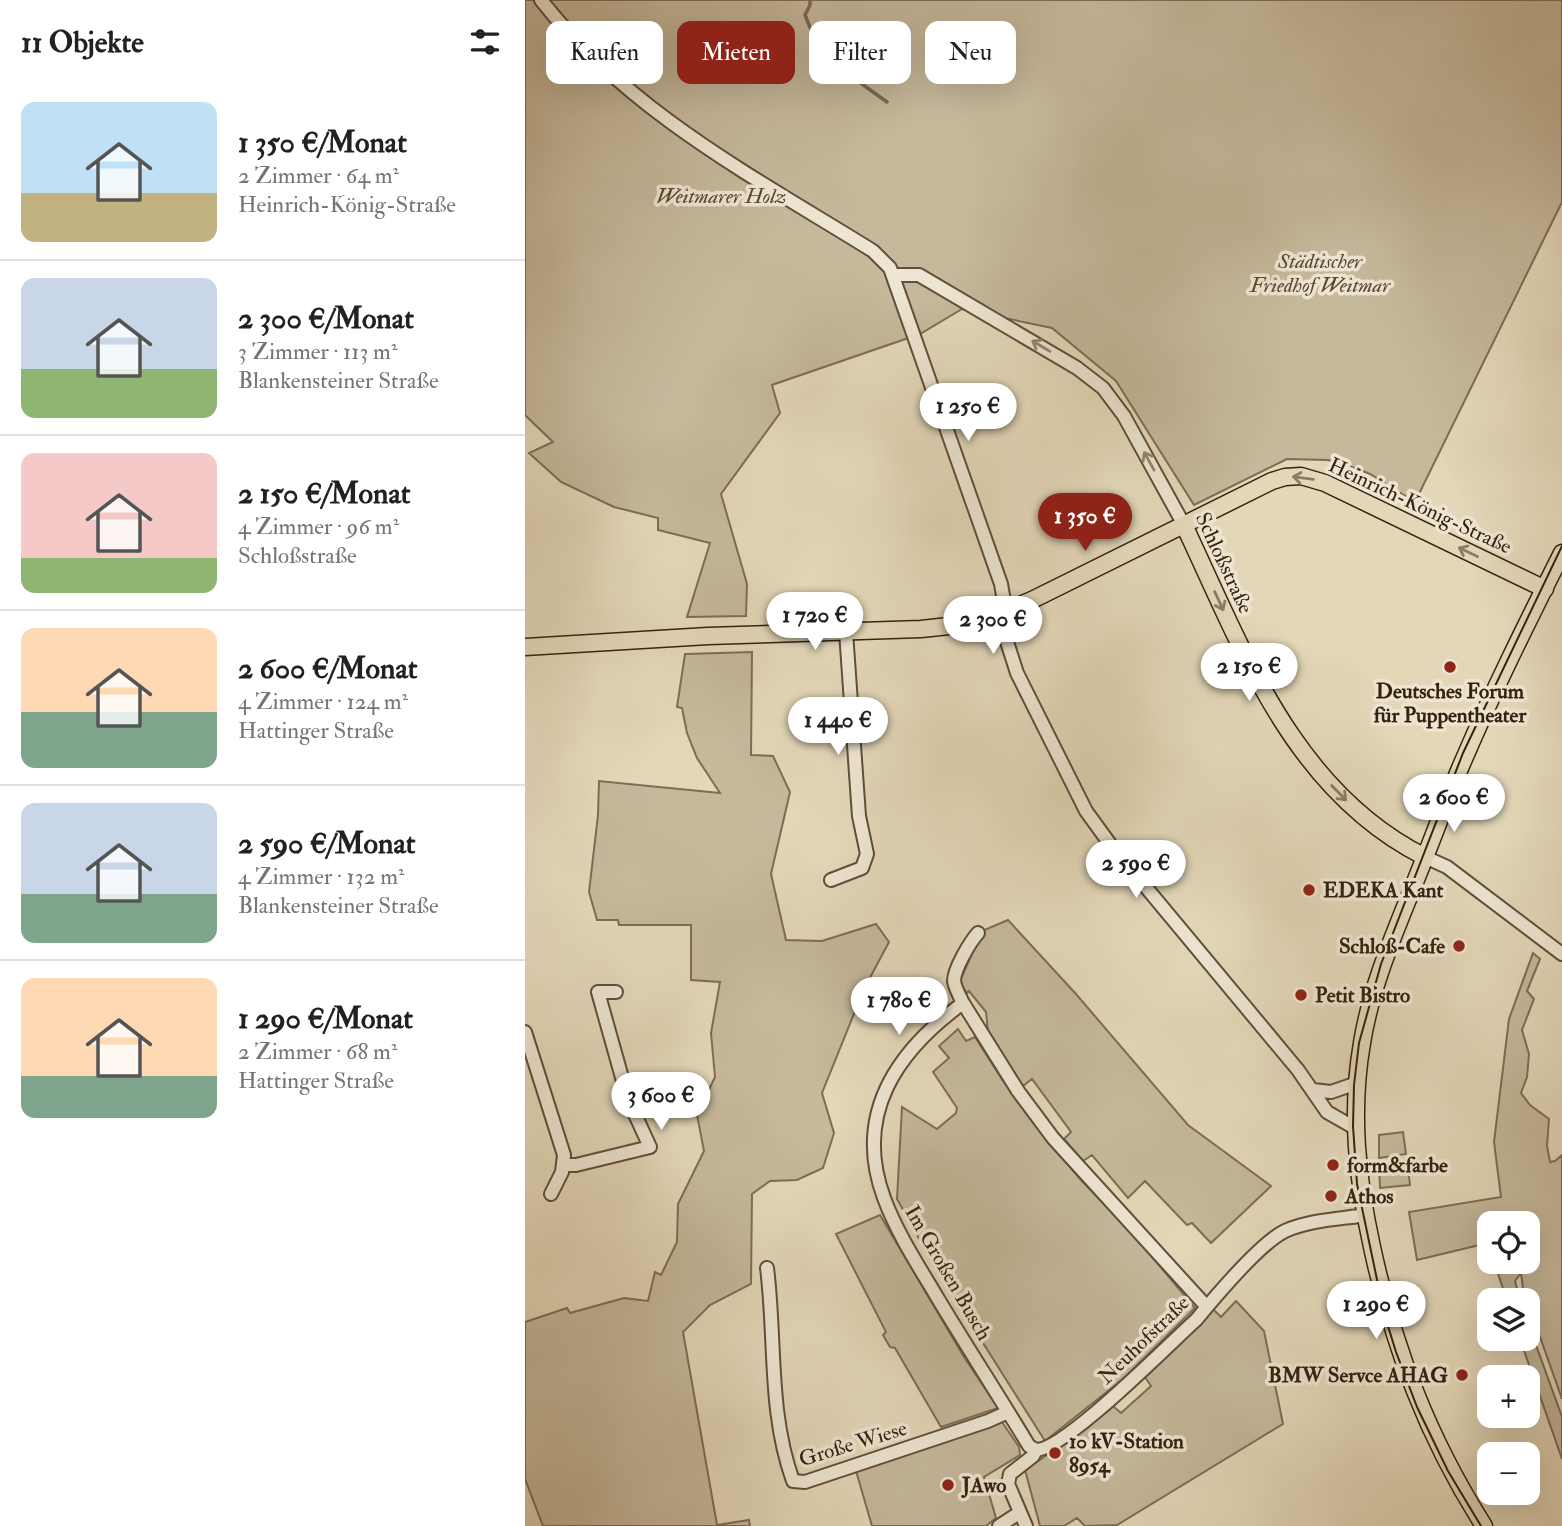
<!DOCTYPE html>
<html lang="de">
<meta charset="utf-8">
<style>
:root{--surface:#fff;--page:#f6f6f6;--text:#202124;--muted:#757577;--line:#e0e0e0;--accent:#8f2418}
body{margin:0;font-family:"IM FELL Double Pica",serif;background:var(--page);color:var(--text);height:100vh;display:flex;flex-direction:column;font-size:26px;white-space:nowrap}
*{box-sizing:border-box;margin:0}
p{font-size:23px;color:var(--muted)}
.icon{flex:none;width:38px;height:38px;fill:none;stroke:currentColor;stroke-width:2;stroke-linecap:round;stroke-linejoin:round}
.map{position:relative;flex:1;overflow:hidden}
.side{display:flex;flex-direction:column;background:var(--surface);width:525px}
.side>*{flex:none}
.banner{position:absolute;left:21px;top:21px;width:665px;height:63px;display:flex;gap:14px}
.tools{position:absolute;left:952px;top:1211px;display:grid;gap:14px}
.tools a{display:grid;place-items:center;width:63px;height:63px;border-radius:14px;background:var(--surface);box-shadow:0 7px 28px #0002;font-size:35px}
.price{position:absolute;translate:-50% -60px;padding:0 16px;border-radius:24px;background:#fff;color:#222;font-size:23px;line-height:46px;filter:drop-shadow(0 2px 4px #0008)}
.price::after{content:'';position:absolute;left:50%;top:42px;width:21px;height:16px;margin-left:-10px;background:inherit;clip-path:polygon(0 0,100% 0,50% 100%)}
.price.current{background:var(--accent);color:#fff}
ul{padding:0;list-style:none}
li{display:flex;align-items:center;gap:21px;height:175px;padding:0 21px}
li+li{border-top:2px solid var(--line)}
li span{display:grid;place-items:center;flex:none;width:196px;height:140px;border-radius:14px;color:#555}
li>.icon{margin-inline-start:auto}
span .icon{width:84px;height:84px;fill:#fffc;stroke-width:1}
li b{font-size:30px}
h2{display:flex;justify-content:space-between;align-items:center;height:84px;padding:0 21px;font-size:30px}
.tag{padding:0 24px;border-radius:14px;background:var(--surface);box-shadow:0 7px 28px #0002;font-size:24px;line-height:63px}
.tag.current{background:var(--accent);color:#fff}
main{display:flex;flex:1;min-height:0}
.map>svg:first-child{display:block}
</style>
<main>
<section class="side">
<h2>11 Objekte<svg class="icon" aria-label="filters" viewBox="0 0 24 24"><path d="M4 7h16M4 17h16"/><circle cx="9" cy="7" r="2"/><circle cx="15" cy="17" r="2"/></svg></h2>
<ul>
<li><span style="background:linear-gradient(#bfe0f5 65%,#c2b280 0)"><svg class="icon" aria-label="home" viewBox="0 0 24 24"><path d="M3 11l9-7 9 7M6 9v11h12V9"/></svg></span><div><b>1 350 €/Monat</b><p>2 Zimmer · 64 m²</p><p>Heinrich-König-Straße</p></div></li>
<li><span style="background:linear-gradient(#c9d6e8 65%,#8fb573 0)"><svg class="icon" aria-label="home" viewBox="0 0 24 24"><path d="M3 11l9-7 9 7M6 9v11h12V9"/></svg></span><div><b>2 300 €/Monat</b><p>3 Zimmer · 113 m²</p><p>Blankensteiner Straße</p></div></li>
<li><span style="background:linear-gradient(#f6c9c9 75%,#8fb573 0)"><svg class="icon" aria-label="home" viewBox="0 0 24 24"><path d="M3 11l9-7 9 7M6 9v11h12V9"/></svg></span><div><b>2 150 €/Monat</b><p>4 Zimmer · 96 m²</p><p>Schloßstraße</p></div></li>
<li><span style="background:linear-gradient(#ffd9b3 60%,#7fa58c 0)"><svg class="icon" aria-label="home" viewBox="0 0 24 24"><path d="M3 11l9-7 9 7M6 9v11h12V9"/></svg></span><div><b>2 600 €/Monat</b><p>4 Zimmer · 124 m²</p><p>Hattinger Straße</p></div></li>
<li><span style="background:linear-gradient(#c9d6e8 65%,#7fa58c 0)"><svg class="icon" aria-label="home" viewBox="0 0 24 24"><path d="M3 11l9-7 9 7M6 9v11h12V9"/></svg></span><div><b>2 590 €/Monat</b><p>4 Zimmer · 132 m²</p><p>Blankensteiner Straße</p></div></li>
<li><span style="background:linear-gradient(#ffd9b3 70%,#7fa58c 0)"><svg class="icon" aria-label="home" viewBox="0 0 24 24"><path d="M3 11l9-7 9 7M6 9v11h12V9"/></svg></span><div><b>1 290 €/Monat</b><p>2 Zimmer · 68 m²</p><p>Hattinger Straße</p></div></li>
</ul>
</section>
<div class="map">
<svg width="1037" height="1526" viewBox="0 0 1037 1526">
<rect width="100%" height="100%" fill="#e3d7b8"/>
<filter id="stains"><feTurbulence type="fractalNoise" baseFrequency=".00286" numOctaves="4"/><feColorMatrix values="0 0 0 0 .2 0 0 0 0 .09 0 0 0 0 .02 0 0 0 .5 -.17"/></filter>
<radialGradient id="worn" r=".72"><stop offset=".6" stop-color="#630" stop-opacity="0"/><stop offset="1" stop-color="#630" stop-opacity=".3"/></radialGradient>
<path fill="#c5b89b" stroke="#7d6d55" stroke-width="2" d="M0,0H1037V202L890,502L845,474L830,468L803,460L762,459L669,505L591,381L527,328L437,309L395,334L247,385L255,413L196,494L222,584L221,616L162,617L185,543L133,530V518L89,507L36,482L4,453L28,442L0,415Z
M227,652L226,755L248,756L265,792L246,874L261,940L297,941L351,924L364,942L339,989L297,1093L309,1133L298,1168L272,1180L245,1181L227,1194L226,1284L185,1305L158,1332L192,1525L224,1520L225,1526H18L0,1479V1322L42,1308L45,1313L99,1298L123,1301L130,1272L136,1275L152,1242L153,1204L179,1151L172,1115L190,1077L186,1033L195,982L166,980V925H94L93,920H72L64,892L73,815L74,781L195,793L172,758L162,733L157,708L152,707L160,654Z
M483,920L551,994L663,1125L746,1186L686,1243L667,1223L662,1225L620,1181L603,1198L567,1155L558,1161L539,1139L546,1132L507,1079L498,1086L463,1032L461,1012L444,991L442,993L435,985V981L457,931Z
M1008,953L1015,959L1002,991L1009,999L997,1030L1004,1054L1002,1077L996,1093L1005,1105L1024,1119L1022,1146L1025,1162L1030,1161L1037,1155V1399L998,1289L996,1273L990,1281L995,1300H982L969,1262H1003V1223H964V1246L963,1243L892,1260L884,1212L976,1197L969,1142L984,1019Z
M433,1029L441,1041L450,1037L478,1081L508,1122L555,1179L606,1232L670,1308L598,1379L520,1441L410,1267L372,1199L377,1107L412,1129L431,1113L432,1108L408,1072L424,1058L414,1046Z
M878,1132L881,1154L854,1158V1135Z
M882,1160L885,1185L855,1188L854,1163Z
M355,1215L439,1357L473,1408L416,1427L370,1348L365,1347L358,1335L361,1332L311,1234Z
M711,1301L739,1331L758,1424L592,1525L560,1526L552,1518L539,1526H515L500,1470L563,1427L588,1406L596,1413L626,1386L620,1377L688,1309L696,1317Z
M1003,1323L1037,1417V1459L995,1339H1003Z
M477,1422L494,1447L495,1455L459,1477L471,1518L461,1526H347L331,1471Z"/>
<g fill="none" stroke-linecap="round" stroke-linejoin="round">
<path stroke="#7a6952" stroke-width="3.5" d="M285,0V5L280,15L288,35L286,51L306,61
M313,69L321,73
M330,79L362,102"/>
<defs>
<path id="minor" d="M16,0C104,112 229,177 348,251L365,268L476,584L479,601L476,623L492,673L561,811L585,844L773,1070L802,1112L830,1128
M369,275H394L552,368L578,388L599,416L659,525
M900,857L922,867L1037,954
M306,880L337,868L342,854L334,816L321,632
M438,1003C435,997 430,988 429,981C429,969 445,942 453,933
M0,1032L39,1155L37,1172L26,1194
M788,1090L806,1092L832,1083
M39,1165H51L125,1147L103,1099L73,992H91
M242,1268C251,1339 243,1412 268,1481L280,1482L463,1421L483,1412
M511,1450L504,1446C474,1396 442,1347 412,1297C393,1265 372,1233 359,1198C328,1114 372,1051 438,1003L493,1091L528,1138L681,1306
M474,1526L494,1513
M501,1526L483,1484L485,1474L508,1456L511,1450C540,1450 645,1343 671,1320C690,1297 735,1243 760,1231C784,1220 815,1219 841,1215"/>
<path id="major" d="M659,525C718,650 768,791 900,857
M0,647L183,636L396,629L452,623L507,600L747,481L760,477L776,476L800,483L1020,589
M959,1526C903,1438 869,1349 847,1247C832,1179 825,1112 837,1043C847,980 875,921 898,862C912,828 924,793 939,759C969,689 1003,621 1037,553"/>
</defs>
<use href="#minor" stroke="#604f39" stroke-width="16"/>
<use href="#major" stroke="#35220f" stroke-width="19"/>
<use href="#minor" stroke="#ede5d1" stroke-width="12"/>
<use href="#major" stroke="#e3d7b8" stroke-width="16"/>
<path stroke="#35220f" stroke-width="2" d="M956,1526L923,1471L892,1407L871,1352L859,1313L832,1184L828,1126L829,1085L834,1043L856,964L938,753L1037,546"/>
</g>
<defs><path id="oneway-shaft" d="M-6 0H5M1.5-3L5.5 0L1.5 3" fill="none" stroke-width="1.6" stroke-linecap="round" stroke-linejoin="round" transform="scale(1.75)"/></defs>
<g stroke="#918470">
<use href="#oneway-shaft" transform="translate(516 346) rotate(-149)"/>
<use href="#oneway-shaft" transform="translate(624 461) rotate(-119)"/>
</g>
<g stroke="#8c7c64">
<use href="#oneway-shaft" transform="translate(778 478) rotate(-173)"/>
<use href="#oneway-shaft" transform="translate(943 552) rotate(-154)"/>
<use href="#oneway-shaft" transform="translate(694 601) rotate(65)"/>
<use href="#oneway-shaft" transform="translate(814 793) rotate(46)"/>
</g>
<g fill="#8f2418" stroke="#ede5d1" stroke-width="2.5">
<circle cx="925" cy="667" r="7"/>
<circle cx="784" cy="890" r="7"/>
<circle cx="934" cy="946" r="7"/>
<circle cx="776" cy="995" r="7"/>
<circle cx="808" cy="1165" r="7"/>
<circle cx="806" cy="1196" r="7"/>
<circle cx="937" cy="1375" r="7"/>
<circle cx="530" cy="1453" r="7"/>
<circle cx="423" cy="1485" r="7"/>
</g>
<g text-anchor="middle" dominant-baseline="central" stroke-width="7" stroke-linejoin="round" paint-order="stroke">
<g font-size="21" font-style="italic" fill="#594832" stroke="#ede5d1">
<text x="196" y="196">Weitmarer Holz</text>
<text x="795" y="261">Städtischer<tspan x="795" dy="24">Friedhof Weitmar</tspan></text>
</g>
<g font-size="21" fill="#35220f" stroke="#ede5d1">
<text transform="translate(895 506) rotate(25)">Heinrich-König-Straße</text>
<text transform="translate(699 563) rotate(65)">Schloßstraße</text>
<text transform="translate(423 1273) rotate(60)">Im Großen Busch</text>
<text transform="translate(619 1340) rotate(-44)">Neuhofstraße</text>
<text transform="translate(328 1444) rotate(-17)">Große Wiese</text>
</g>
<g font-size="21" font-weight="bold" fill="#35220f" stroke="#ede5d1" text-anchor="start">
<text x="925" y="691" text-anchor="middle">Deutsches Forum<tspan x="925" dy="24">für Puppentheater</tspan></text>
<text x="798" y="890">EDEKA Kant</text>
<text x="920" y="946" text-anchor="end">Schloß-Cafe</text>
<text x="790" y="995">Petit Bistro</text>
<text x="822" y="1165">form&amp;farbe</text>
<text x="820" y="1196">Athos</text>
<text x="923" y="1375" text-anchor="end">BMW Servce AHAG</text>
<text x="544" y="1441">10 kV-Station<tspan x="544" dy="24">8954</tspan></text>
<text x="437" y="1485">JAwo</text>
</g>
</g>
<rect width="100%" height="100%" filter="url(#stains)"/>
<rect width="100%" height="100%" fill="url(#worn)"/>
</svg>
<div class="tools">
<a><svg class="icon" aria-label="locate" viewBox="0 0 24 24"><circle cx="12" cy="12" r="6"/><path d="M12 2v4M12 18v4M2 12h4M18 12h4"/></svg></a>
<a><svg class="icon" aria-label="layers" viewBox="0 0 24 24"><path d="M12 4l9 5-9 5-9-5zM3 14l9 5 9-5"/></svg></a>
<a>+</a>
<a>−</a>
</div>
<b class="price" style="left:443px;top:443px">1 250 €</b>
<b class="price current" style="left:560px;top:553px">1 350 €</b>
<b class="price" style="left:290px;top:652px">1 720 €</b>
<b class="price" style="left:468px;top:656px">2 300 €</b>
<b class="price" style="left:724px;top:703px">2 150 €</b>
<b class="price" style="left:313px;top:757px">1 440 €</b>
<b class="price" style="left:929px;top:834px">2 600 €</b>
<b class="price" style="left:611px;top:900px">2 590 €</b>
<b class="price" style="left:374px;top:1037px">1 780 €</b>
<b class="price" style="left:136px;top:1132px">3 600 €</b>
<b class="price" style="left:851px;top:1341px">1 290 €</b>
<div class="banner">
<a class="tag">Kaufen</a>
<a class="tag current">Mieten</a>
<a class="tag">Filter</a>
<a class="tag">Neu</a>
</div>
</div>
</main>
